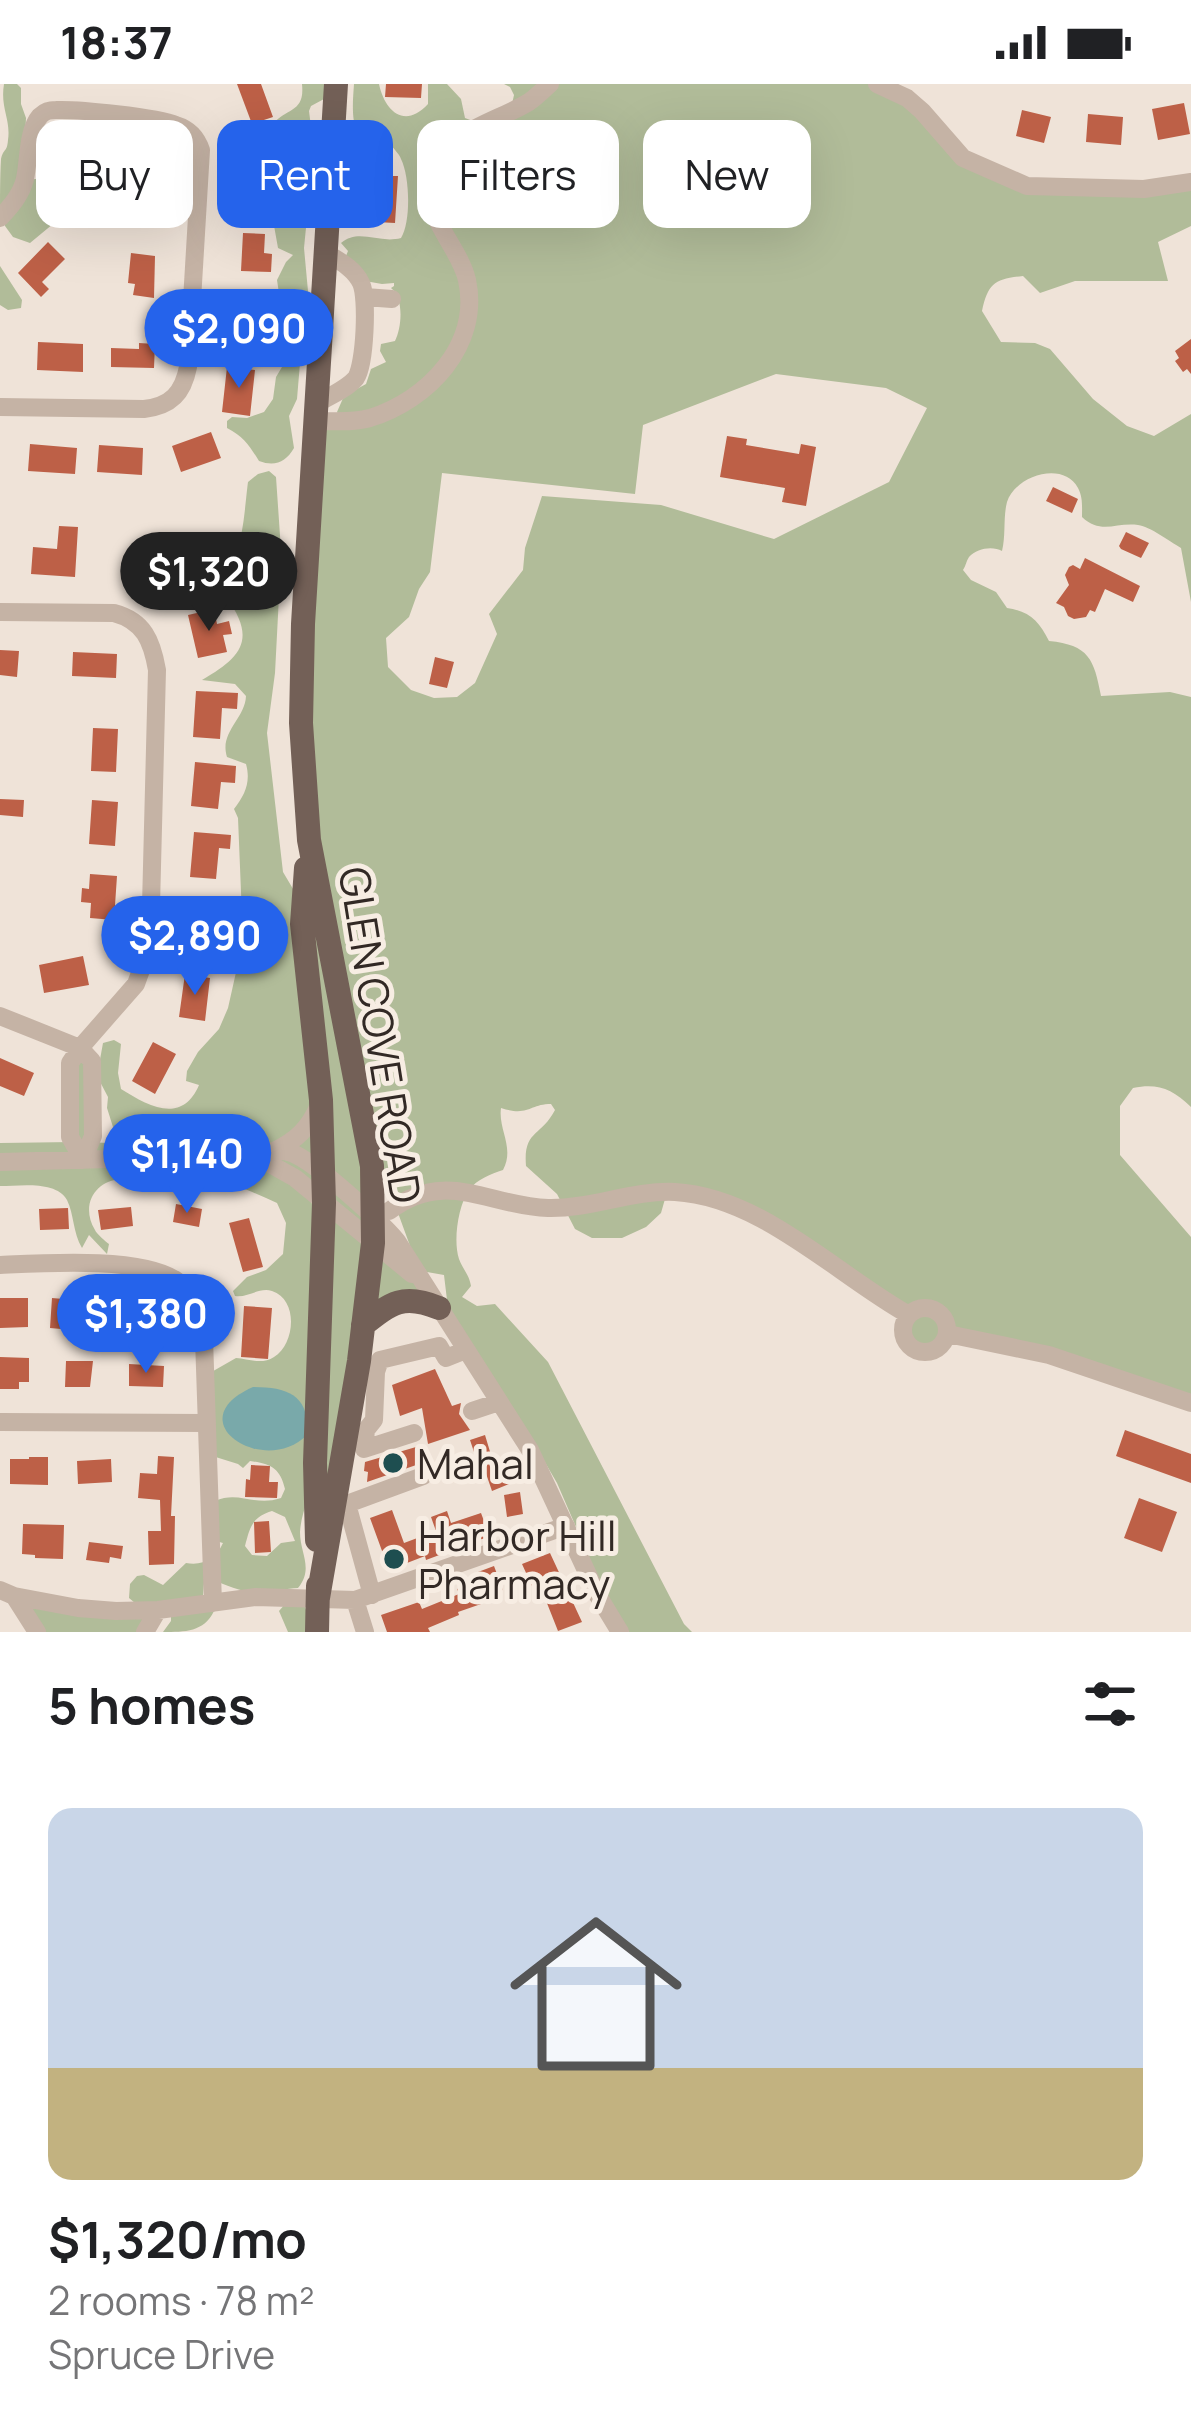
<!DOCTYPE html>
<meta charset="utf-8">
<style>
:root{--surface:#fff;--page:#f6f6f6;--text:#202124;--muted:#757577;--line:#e0e0e0;--accent:#2563eb}
body{margin:0;font-family:Manrope,sans-serif;background:var(--page);color:var(--text);height:100vh;display:flex;flex-direction:column;font-size:45px;white-space:nowrap}
*{box-sizing:border-box;margin:0}
p{font-size:39px;color:var(--muted)}
.icon{flex:none;width:66px;height:66px;fill:none;stroke:currentColor;stroke-width:2;stroke-linecap:round;stroke-linejoin:round}
.map{position:relative;height:1548px;overflow:hidden}
.sheet{display:flex;flex-direction:column;background:var(--surface);flex:1}
.sheet>*{flex:none}
.hud{position:absolute;left:36px;top:36px;width:1119px;height:108px;display:flex;gap:24px}
.price{position:absolute;translate:-50% -102px;padding:0 27px;border-radius:42px;background:var(--accent);color:#fff;font-size:39px;line-height:78px;filter:drop-shadow(0 3px 6px #0008)}
.price::after{content:'';position:absolute;left:50%;top:72px;width:36px;height:27px;margin-left:-18px;background:inherit;clip-path:polygon(0 0,100% 0,50% 100%)}
.price.on{background:#222;color:#fff}
ul{padding:0;list-style:none}
li{display:grid;align-content:center;gap:24px;height:636px;padding:0 48px}
li+li{border-top:3px solid var(--line)}
li span{display:grid;place-items:center;height:372px;border-radius:24px;color:#555}
li>.icon{margin-inline-start:auto}
span .icon{width:216px;height:216px;fill:#fffc;stroke-width:1}
li b{font-size:51px}
h2{display:flex;justify-content:space-between;align-items:center;height:144px;padding:0 48px;font-size:51px}
.tag{padding:0 42px;border-radius:24px;background:var(--surface);box-shadow:0 12px 48px #0002;font-size:42px;line-height:108px}
.tag.on{background:var(--accent);color:#fff}
.status{display:flex;justify-content:space-between;align-items:center;height:84px;padding:0 60px;background:var(--surface);direction:ltr}
.status svg{height:33px;fill:currentColor}
.map>svg:first-child{display:block}
</style>
<div class="status"><b>18:37</b><svg viewBox="0 0 49 12"><path d="M0 12V9h3v3zM5 12V6h3v6zM10 12V3h3v9zM15 12V0h3v12zM26 1h20v11H26zM47 4h2v5h-2z"/></svg></div>
<div class="map">
<svg width="1191" height="1548" viewBox="0 0 1191 1548">
<rect width="100%" height="100%" fill="#efe3d8"/>
<path fill="#b1bc99" fill-rule="evenodd" d="M4,0H17L21,4V20L26,34L24,76L29,96C47,91 69,107 75,124L69,133L59,135L30,159L13,153L5,142V133H0C0,116 0,91 1,75C4,63 7,69 8,56C11,35 0,24 4,0Z
M302,0H331L324,15L311,22L309,27L312,51L308,70L311,93L304,164L312,250L300,279L297,315L289,332L294,364C286,378 275,383 259,377C249,361 244,353 227,344V337L232,333L247,334L264,328L273,315L276,293L282,283L294,244L287,225L280,216L277,196L286,178L293,171L278,164L273,136L263,128L276,124L285,108L288,89L267,61C268,55 270,45 273,40C287,23 305,29 302,0Z
M354,0H379C385,28 405,45 428,20V0H447L461,15L465,34L478,39L512,20L514,11L510,3L504,0H877L947,56L1027,102L1191,105V142L1158,158L1168,197H1075L1040,209L1023,192C995,195 988,199 982,227L1001,258L1035,259L1050,265L1093,315L1127,342L1154,352L1191,330V518L1181,464C1169,457 1151,443 1138,441C1116,438 1101,451 1082,433C1082,423 1083,413 1078,404C1063,376 1015,392 1007,418C1003,433 1006,451 1002,467C993,462 977,464 969,473C966,477 966,482 963,486L971,496L996,508L1007,524C1029,527 1039,537 1049,557C1089,561 1094,575 1101,612L1170,608L1191,613V1023C1172,1005 1158,999 1133,1004L1120,1022V1071L1191,1153V1319L948,1245C942,1225 926,1219 909,1231L729,1122L665,1115L661,1129L646,1143L622,1154H592L575,1145L557,1110L526,1082C523,1046 541,1053 555,1026L551,1020C529,1020 529,1033 501,1024C498,1046 515,1063 503,1086C491,1090 477,1095 469,1106C458,1122 453,1157 459,1175C463,1186 469,1190 471,1202L462,1213L477,1222L495,1220L548,1278L684,1540L692,1548H629L605,1510L557,1399L515,1327L456,1244L447,1216L444,1191L427,1188L413,1170L394,1118L373,1086L377,1136L426,1219L363,1241L318,1514L315,1390C311,1409 301,1429 300,1448C300,1470 314,1484 298,1504C286,1504 277,1508 266,1509C249,1510 227,1503 213,1495L204,1499L203,1511L214,1527C204,1548 185,1548 163,1548L171,1537V1529L135,1519L129,1514L130,1500L137,1492L144,1491L163,1501L186,1479C203,1482 216,1475 223,1459L202,1453L209,1448L215,1417C239,1406 254,1423 281,1414L285,1405C280,1384 271,1380 250,1377L243,1384L238,1380L206,1370L208,1290L236,1274C249,1275 262,1281 274,1273C295,1260 299,1216 272,1207C259,1203 248,1214 235,1212L233,1207L247,1193L266,1186L283,1170L286,1139L277,1119C246,1106 215,1086 186,1111C170,1108 163,1097 145,1104C113,1080 74,1111 95,1146C96,1149 106,1158 109,1160L107,1170L89,1151L82,1164C73,1149 74,1130 67,1116C56,1096 19,1102 0,1102V1059L73,1058L70,979L92,977L91,1058L107,1059L113,1043L107,1024L108,1013L97,992L103,959L114,956L121,960L118,989L121,1005C148,1022 182,1041 199,1001L186,997L187,987L198,968L219,945L228,924L243,857L238,734L234,725C245,711 251,698 246,680L227,673C219,648 245,635 246,612L235,600L202,596C242,573 257,555 226,513C219,504 216,499 219,487C223,474 235,467 240,455C244,442 246,413 248,398L258,390L269,387L276,393L281,466L287,488L279,512L275,589L267,649L283,788L299,815L315,337L341,334L337,328L344,312L366,300L371,285L386,278L380,267L381,260L395,257C402,243 404,214 391,204L394,202V199L382,200L365,197L346,172L348,167L341,159C359,144 379,160 401,154C411,138 410,93 401,75C399,69 393,65 390,59C348,69 352,28 354,0ZM776,290L886,304L927,324L889,398L774,455L661,421L542,412L525,464L523,486L489,530L497,550L475,599L457,613L434,614L411,606L388,583L386,554L409,533L419,505L430,488L442,389L635,410L643,341ZM272,1427L285,1433L295,1457L281,1459L267,1472L252,1471L245,1462C250,1443 252,1433 272,1427Z
M0,182L22,216L21,224L8,226L0,221Z
M908 1246a18 18 0 1 1 36 0a18 18 0 1 1-36 0Z
M14,1512L158,1526L145,1548H37Z
M286,1519L305,1523L309,1534L307,1548H288L279,1527Z"/>
<path fill="#79a9aa" d="M253,1303C289,1303 310,1312 307,1351C264,1394 176,1337 253,1303Z"/>
<path fill="#bd6047" d="M237,0H261L273,33L252,40Z
M386,0H422L421,14L385,13Z
M1184,19L1190,50L1158,56L1152,25Z
M1022,26L1051,33L1044,59L1016,52Z
M1088,30L1123,33L1121,61L1086,58Z
M93,62L111,78L81,111L63,94Z
M243,70L271,73L266,120L238,117Z
M151,74L165,116L138,125L124,83Z
M380,75L393,76L392,92H398L395,139L376,138Z
M243,149L265,150L264,169L272,170L271,188L241,187Z
M48,158L65,175L42,198L49,205L41,213L18,189Z
M131,169L155,172L154,214L133,211L135,200L128,199Z
M235,209L259,211L254,253L230,250Z
M1191,255V290L1187,285L1183,288L1175,277L1179,274L1175,267Z
M38,258L83,260V288L37,286Z
M139,259L155,260L154,284L111,283V264L139,265Z
M227,283L255,286L250,332L222,328Z
M211,348L221,374L181,388L172,362Z
M727,352L747,355L746,361L799,370L801,360L816,363L806,422L782,418L785,404L720,393Z
M30,360L77,364L75,390L28,387Z
M99,361L143,364L142,391L97,388Z
M1053,403L1078,415L1072,429L1046,417Z
M59,442L78,443L75,493L31,490L33,463L57,465Z
M1126,448L1149,459L1141,474L1121,465L1119,462Z
M162,452L190,487L169,503L141,469Z
M1085,474L1140,502L1133,518L1105,505L1095,528L1090,526L1086,533L1074,535L1068,532L1064,523L1056,519L1069,501L1065,491L1069,483L1073,481L1080,485Z
M214,525L217,540L229,537L232,550L223,551L227,568L198,574L188,531Z
M0,566L19,567L17,593L0,591Z
M73,568L117,570L116,594L72,592Z
M435,573L454,578L447,604L429,600Z
M196,607L238,609L237,625L222,624L220,655L193,653Z
M93,644L118,645L116,688L91,687Z
M195,678L236,682L235,699L221,698L218,725L191,722Z
M0,715L24,716L23,733L0,731Z
M92,716L118,718L115,762L89,760Z
M194,748L231,751L230,765L219,764L216,795L190,793Z
M90,790L117,792L114,836L90,834L91,819L81,818L82,804L89,805Z
M191,819L226,820L225,850H228L227,865L190,863Z
M83,872L89,901L44,909L39,881Z
M185,890L210,894L205,937L179,933Z
M153,958L176,970L155,1010L132,997Z
M0,974L34,989L24,1012L0,1002Z
M176,1120L202,1125L199,1143L173,1138Z
M131,1123L133,1142L101,1146L98,1126Z
M68,1124L69,1145L40,1146L39,1125Z
M249,1134L263,1183L243,1188L229,1139Z
M125,1213L168,1224L160,1250L118,1238Z
M0,1214H28V1243L0,1244Z
M52,1214L97,1218L95,1248L50,1244Z
M244,1222L272,1224L268,1275L241,1273Z
M0,1273L29,1274V1298H19V1305H0Z
M66,1277H93L90,1303H65Z
M129,1280L164,1282L163,1303L129,1302Z
M435,1285L452,1322L461,1319L459,1330L470,1346L428,1360L422,1324L400,1332L392,1301Z
M1125,1346L1191,1370V1399L1116,1372Z
M485,1351L494,1381L502,1378L509,1400L492,1407L481,1375L477,1377L470,1356Z
M416,1363L422,1379L367,1398L368,1388L364,1387L365,1378Z
M158,1372L174,1373L171,1432H175L174,1480L149,1481L148,1447H161L160,1416L138,1414L140,1389L157,1390Z
M29,1373H48V1401L10,1400V1375H29Z
M111,1375L112,1398L78,1400L77,1377Z
M251,1381L270,1382L269,1398H278L277,1414L245,1413L246,1395L250,1396Z
M520,1408L523,1430L507,1433L504,1411Z
M1139,1414L1177,1428L1162,1468L1124,1454Z
M392,1426L404,1459L436,1447L431,1433L447,1427L451,1439L481,1429L490,1453L466,1459L463,1452L438,1461L442,1470L426,1476L425,1472L389,1486L370,1434Z
M269,1437L271,1468L255,1469L254,1438Z
M23,1440L64,1441L63,1475L35,1474V1471L22,1470Z
M89,1458L123,1462L121,1475L110,1473L109,1479L86,1476Z
M550,1469L582,1538L558,1547L539,1499L532,1502L522,1480Z
M494,1482L503,1506L479,1515L481,1520L458,1528L459,1531L428,1544L430,1548H387L381,1531L419,1518L422,1525L459,1510L457,1505L481,1497L478,1488Z"/>
<g fill="none" stroke-linecap="round" stroke-linejoin="round">
<path stroke="#c5b3a5" stroke-width="18" d="M877,0L907,14L922,27L963,74L1027,102L1144,105L1191,98
M0,134C11,122 21,111 25,95C29,77 27,47 40,32C45,27 49,26 56,26C78,25 157,33 176,41C189,45 197,54 201,66L188,283C183,309 171,322 144,325L0,323
M365,213L392,215
M316,320C328,313 347,305 356,294C365,280 368,214 361,199C354,184 339,177 325,168
M315,337C333,337 352,339 370,334C428,316 481,261 467,196C459,160 415,125 432,85C449,47 496,38 529,18C536,13 543,6 550,0
M0,528L114,529C144,537 152,557 157,586L150,861L136,900L80,964L0,932
M80,964L92,977L93,1052L83,1076L70,1053V979Z
M274,1067C297,1056 309,1044 319,1021
M254,1071L295,1094L412,1190
M0,1078L254,1071C267,1068 279,1064 292,1069C317,1079 379,1136 397,1157L530,1366L597,1510L620,1548
M389,1127C446,1084 488,1122 548,1124C591,1125 632,1106 675,1108C762,1113 837,1191 909,1231
M0,1181C42,1179 144,1172 177,1197C196,1210 201,1233 204,1255L213,1519
M903 1246a22 22 0 1 1 44 0a22 22 0 1 1-44 0Z
M948,1250L1049,1271L1191,1319
M472,1327L499,1318
M0,1338L205,1339
M414,1349L364,1365L366,1346L374,1336L376,1288L380,1276L439,1262L446,1274L466,1266
M334,1419L347,1420L372,1511
M347,1420L423,1392
M0,1506L14,1512L78,1524L116,1527L158,1526L256,1513L355,1516L566,1442
M14,1512L37,1548
M355,1516L365,1548
M145,1548L158,1526"/>
<path stroke="#736057" stroke-width="24" d="M306,784L302,840L321,1016L324,1119L315,1379L317,1456
M363,1241C391,1219 403,1209 439,1224
M318,1514L359,1277L373,1159L372,1082L309,756L301,639L303,540L336,0
M317,1548L318,1502"/>
</g>
<g fill="#1e4e50" stroke="#f7ede3" stroke-width="4.5">
<circle cx="393" cy="1379" r="12"/>
<circle cx="394" cy="1475" r="12"/>
</g>
<g text-anchor="middle" dominant-baseline="central" stroke-width="10" stroke-linejoin="round" paint-order="stroke">
<g font-size="42" fill="#322925" stroke="#f7ede3">
<text transform="translate(381 951) rotate(81)">GLEN COVE ROAD</text>
</g>
<g font-size="42" fill="#322925" stroke="#f7ede3" text-anchor="start">
<text x="417" y="1379">Mahal</text>
<text x="418" y="1451">Harbor Hill<tspan x="418" dy="48">Pharmacy</tspan></text>
</g>
</g>
</svg>
<b class="price" style="left:239px;top:307px">$2,090</b>
<b class="price on" style="left:209px;top:550px">$1,320</b>
<b class="price" style="left:195px;top:914px">$2,890</b>
<b class="price" style="left:187px;top:1132px">$1,140</b>
<b class="price" style="left:146px;top:1292px">$1,380</b>
<div class="hud">
<a class="tag">Buy</a>
<a class="tag on">Rent</a>
<a class="tag">Filters</a>
<a class="tag">New</a>
</div>
</div>
<section class="sheet">
<h2>5 homes<svg class="icon" aria-label="filters" viewBox="0 0 24 24"><path d="M4 7h16M4 17h16"/><circle cx="9" cy="7" r="2"/><circle cx="15" cy="17" r="2"/></svg></h2>
<ul>
<li><span style="background:linear-gradient(#c9d6e8 70%,#c2b280 0)"><svg class="icon" aria-label="home" viewBox="0 0 24 24"><path d="M3 11l9-7 9 7M6 9v11h12V9"/></svg></span><div><b>$1,320/mo</b><p>2 rooms · 78 m²</p><p>Spruce Drive</p></div></li>
</ul>
</section>
